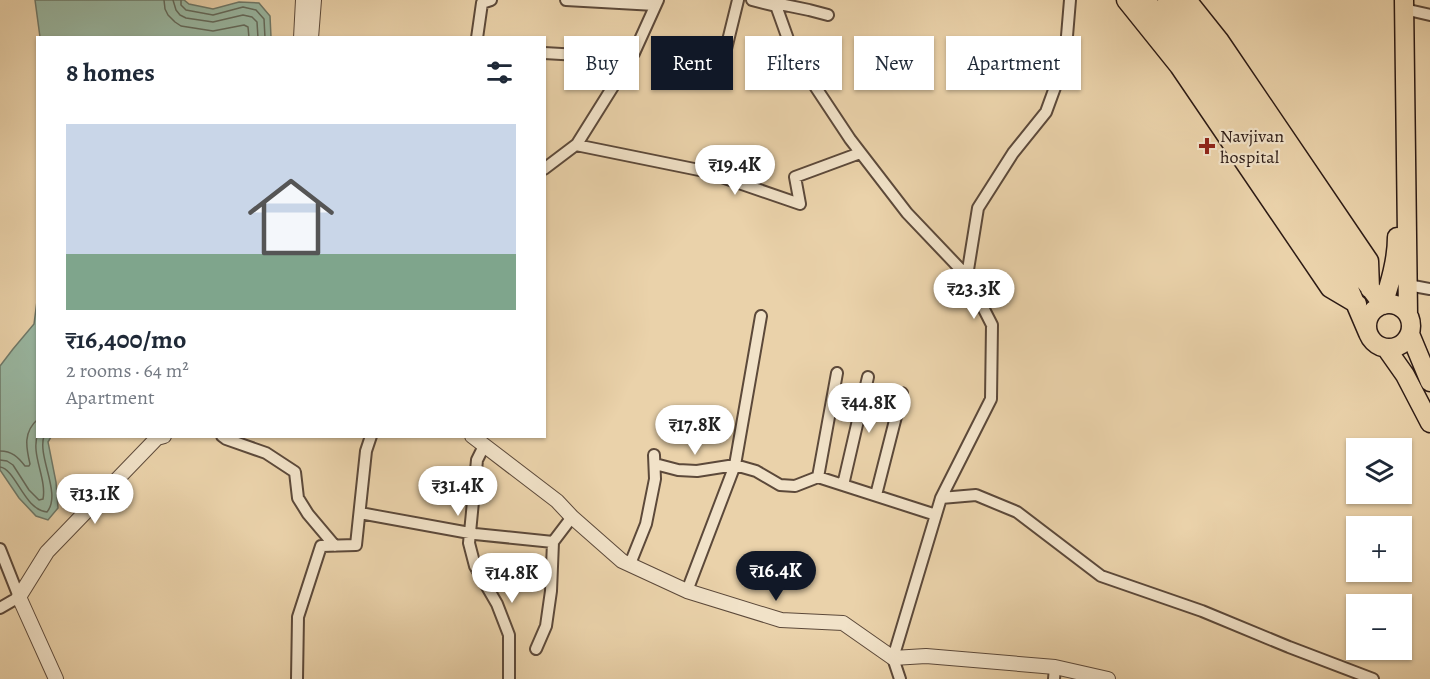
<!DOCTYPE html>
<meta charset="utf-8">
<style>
:root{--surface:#fff;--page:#f2f2f3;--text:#1f2937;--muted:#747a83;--line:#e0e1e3;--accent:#111827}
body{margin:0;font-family:Alegreya,serif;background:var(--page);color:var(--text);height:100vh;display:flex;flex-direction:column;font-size:22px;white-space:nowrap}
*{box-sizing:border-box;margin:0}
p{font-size:20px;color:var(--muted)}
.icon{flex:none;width:33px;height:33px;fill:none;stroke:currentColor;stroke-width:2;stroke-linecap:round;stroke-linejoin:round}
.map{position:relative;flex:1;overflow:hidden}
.side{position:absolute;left:36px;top:36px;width:510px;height:402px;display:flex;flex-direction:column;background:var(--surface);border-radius:0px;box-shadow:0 2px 4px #0004}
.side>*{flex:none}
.banner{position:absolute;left:564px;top:36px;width:570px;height:54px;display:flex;gap:12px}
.fabs{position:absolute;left:1346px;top:438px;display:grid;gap:12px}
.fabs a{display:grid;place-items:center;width:66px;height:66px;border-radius:0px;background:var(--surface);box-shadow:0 2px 4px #0004;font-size:30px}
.price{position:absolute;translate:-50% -51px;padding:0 14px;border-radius:21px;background:#fff;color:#222;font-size:20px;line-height:39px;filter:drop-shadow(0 2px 3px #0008)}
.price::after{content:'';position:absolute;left:50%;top:36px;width:18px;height:14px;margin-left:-9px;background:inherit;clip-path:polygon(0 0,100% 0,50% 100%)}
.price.selected{background:var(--accent);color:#fff}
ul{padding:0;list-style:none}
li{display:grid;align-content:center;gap:12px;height:318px;padding:0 30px}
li+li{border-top:2px solid var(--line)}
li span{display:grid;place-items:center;height:186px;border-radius:0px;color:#555}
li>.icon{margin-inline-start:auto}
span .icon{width:108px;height:108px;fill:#fffc;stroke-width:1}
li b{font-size:26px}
h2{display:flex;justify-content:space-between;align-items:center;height:72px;padding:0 30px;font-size:26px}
.tag{padding:0 21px;border-radius:0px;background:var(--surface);box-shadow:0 2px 4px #0004;font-size:21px;line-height:54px}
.tag.selected{background:var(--accent);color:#fff}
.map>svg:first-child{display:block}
</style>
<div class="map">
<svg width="1430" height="679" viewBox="0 0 1430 679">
<rect width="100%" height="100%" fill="#ead2aa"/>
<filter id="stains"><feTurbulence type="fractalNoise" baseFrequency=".00333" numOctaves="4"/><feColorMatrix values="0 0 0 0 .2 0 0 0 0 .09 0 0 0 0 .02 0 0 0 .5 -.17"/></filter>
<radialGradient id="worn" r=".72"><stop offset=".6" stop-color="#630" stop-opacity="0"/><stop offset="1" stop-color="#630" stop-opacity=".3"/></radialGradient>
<path fill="#99b8a3" stroke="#6e796a" stroke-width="1.5" d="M35,0H184L189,4L213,9L239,2L259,3L270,16L271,37H40Z
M37,301L38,436L51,437L48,442L56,482L58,508L48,520L36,516L19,498L0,470V366L13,349L34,324Z"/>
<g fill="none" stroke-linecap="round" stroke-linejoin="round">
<path stroke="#636a5c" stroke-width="1.5" d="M164,0L165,9L168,15L175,22L181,26L213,31L244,25L248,27L249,38
M173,0L176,10L180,15L186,18L213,22L243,15L252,17L257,22L258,38
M181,0V5L186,10L213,15L243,7L256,10L264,19L265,38
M0,451C12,451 18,457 25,466H29L30,464C26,447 23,432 38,419
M0,460L7,461L13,465L29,490L39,500L43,499C47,478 30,454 38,433
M0,467C16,469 24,510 47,512C62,494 37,457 44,436"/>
<defs>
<path id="minor" d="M566,0L655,5
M752,0L776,6
M774,0L793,53L850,139L907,213L967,276L992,325L991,399L941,498L893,658L900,679
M775,3L809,10L828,15
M1402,7L1404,9L1430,15
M477,38L482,3L491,0
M544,53L631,58
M724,57L738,0
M576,145L704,171L800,204L795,177L860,153
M544,169L577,144L634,53L658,0
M967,276L978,208L1013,153L1046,112L1065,60L1070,0
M1408,285L1430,289
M837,373L818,477L936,515
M222,436L226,439L266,453L295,472L298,498L308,514L335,546
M484,446L477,460L469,543L475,566L497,604L509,635V679
M655,464L678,470L697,471L735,465L756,471L780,485L795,486L818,477
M843,485L868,377
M876,495L902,393
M941,498L976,495L1017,512L1101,576L1202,611L1289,647L1373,679
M360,513L475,534L553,542
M0,549L19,597L0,608
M630,564L646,524L655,479L654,455
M687,591L735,465L761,316
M536,649L546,626L551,591L553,542L572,517
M297,679L298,617L321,546L356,545L366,451L371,436
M1054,679L1055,667"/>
<path id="tertiary" d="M301,38L303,0
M311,38L314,0
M472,436L557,501L572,517L622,561L687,591L781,620L843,623L893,658L926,656L1055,667L1108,679
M56,679L19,597L47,552L157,438L164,436"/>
<path id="primary" d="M1126,0L1179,66L1330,288L1357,304
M1146,0L1188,56L1347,284L1368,333
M1167,0L1202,45L1358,272L1383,305
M1187,0L1219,40L1369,261L1370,289
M1404,0L1408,314
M1367 326a22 22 0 1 1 44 0a22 22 0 1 1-44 0Z
M1383,305C1390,283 1397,260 1397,237
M1410,334L1430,382
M1386,348L1405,375L1430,423"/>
</defs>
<use href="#minor" stroke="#5c493a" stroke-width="14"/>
<use href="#tertiary" stroke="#5c493a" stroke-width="16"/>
<use href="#primary" stroke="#2d1b15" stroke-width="21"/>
<use href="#minor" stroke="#f1e2c8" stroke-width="10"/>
<use href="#tertiary" stroke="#f1e2c8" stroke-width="14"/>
<use href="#primary" stroke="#ead2aa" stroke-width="18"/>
</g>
<path fill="#8f2418" stroke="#f1e2c8" stroke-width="2" d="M1204 137h6v6h6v6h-6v6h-6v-6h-6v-6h6z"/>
<g text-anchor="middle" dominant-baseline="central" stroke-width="4.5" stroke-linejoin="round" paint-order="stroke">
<g font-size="18" fill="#2d1b15" stroke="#f1e2c8" text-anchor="start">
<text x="1220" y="136">Navjivan<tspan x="1220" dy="21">hospital</tspan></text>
</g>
</g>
<rect width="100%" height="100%" filter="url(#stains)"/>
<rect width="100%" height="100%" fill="url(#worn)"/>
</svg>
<div class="fabs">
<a><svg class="icon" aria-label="layers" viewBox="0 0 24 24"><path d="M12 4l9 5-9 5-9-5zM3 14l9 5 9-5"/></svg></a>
<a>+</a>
<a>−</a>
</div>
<b class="price" style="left:735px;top:196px">₹19.4K</b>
<b class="price" style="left:974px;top:320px">₹23.3K</b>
<b class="price" style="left:869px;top:434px">₹44.8K</b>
<b class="price" style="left:695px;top:456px">₹17.8K</b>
<b class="price" style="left:458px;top:517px">₹31.4K</b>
<b class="price" style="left:95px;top:525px">₹13.1K</b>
<b class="price selected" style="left:776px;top:602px">₹16.4K</b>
<b class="price" style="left:512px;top:604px">₹14.8K</b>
<div class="banner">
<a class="tag">Buy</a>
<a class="tag selected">Rent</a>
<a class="tag">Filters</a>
<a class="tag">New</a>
<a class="tag">Apartment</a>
</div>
<section class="side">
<h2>8 homes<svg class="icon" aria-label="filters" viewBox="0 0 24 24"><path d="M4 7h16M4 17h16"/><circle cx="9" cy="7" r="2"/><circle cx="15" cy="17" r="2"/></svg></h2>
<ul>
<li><span style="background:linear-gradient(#c9d6e8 70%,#7fa58c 0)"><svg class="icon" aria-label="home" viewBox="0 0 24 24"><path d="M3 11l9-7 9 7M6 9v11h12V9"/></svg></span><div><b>₹16,400/mo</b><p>2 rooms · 64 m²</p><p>Apartment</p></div></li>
</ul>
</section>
</div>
